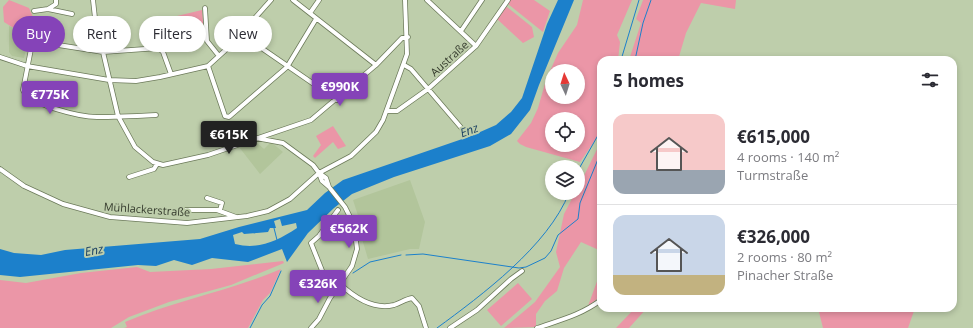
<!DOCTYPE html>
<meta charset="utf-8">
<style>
:root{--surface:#fff;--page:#f7f7f7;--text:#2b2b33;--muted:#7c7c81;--line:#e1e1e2;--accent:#8543b8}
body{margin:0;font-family:"Open Sans",sans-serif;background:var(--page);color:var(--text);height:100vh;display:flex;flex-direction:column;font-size:15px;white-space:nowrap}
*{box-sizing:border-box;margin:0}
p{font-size:13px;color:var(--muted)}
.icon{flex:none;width:22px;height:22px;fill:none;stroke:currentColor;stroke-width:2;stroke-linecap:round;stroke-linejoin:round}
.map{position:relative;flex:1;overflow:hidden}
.sheet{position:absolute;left:597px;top:56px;width:360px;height:256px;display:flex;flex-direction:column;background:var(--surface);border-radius:12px;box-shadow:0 2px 6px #0003}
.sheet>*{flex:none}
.banner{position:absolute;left:12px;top:16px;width:380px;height:36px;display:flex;gap:8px}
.needle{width:26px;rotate:356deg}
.controls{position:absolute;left:545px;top:64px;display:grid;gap:8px}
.controls a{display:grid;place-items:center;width:40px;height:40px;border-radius:50%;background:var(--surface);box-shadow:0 2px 6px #0003;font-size:20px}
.price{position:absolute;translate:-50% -34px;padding:0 9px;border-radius:4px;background:var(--accent);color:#fff;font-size:13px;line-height:26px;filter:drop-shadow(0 1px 2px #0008)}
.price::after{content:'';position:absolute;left:50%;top:24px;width:12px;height:9px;margin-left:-6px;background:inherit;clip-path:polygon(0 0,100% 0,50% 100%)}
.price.current{background:#222;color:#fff}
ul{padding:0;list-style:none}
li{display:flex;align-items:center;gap:12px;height:100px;padding:0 16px}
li+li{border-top:1px solid var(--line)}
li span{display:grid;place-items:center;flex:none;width:112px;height:80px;border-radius:12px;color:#555}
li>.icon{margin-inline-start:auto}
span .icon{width:48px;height:48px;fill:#fffc;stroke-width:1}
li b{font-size:17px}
h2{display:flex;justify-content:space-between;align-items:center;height:48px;padding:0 16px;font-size:17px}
.chip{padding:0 14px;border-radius:18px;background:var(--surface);box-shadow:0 2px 6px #0003;font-size:14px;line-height:36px}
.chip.current{background:var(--accent);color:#fff}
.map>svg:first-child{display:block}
</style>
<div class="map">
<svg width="973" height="328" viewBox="0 0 973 328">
<rect width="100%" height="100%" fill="#beceab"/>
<path fill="#b2c59b" d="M9,26L31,35L29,49H26L24,58L12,56L9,52Z
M255,141L264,149L271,142L283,152L260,174L239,147Z
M410,180L425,222L419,249H410L368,259L360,232L363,231L353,200Z"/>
<path fill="#eb96a7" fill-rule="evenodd" d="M9,0L29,8L34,19L31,33L29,34L12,27L4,22L3,7Z
M509,0H534L550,11L543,32L508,4Z
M583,0H632L617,35L620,42L618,60H601V126L598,136L580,162L526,147L520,144L517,141L531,123L538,108L546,80L558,53L577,25ZM552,71H578V97H552ZM552,119H578V145H552Z
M643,0H736L735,9L701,3L686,33L678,60H629L641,23L636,19Z
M505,7H507L532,27L534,37L523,43L497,19Z
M202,10L204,33L181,37L177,16Z
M333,126L346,146L338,149L333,142L315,158L313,156L321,145L316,136Z
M601,141V251L581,242L564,268L557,291L545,301L536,314V327L504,328L535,302L560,267L556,252L564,214L575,193H578V188Z
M283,261L284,263L231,285L169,302L129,317L111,328H0V280L26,283L81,273L137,267L150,272L211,269Z
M281,269L270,293L263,300L248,328H124L127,327L125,322C177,300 230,291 281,269Z
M601,269V296L588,306L600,273Z
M518,283L532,299L501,326L487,310Z
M635,308H647L629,328H616Z
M818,308H915L908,328H823Z"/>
<path fill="#1c80cb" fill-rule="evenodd" d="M558,0H574L539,85L530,110L511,134L490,146L394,177L352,194L334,208L308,233L287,262L282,249L248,262L212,258L192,265L174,260L156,266L138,265L20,277L0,275V249L14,253L41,255L65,250L200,239L239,227L307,210L325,193L343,180L471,136L496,125L511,112L522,98L547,24ZM280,219L282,226L296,223L297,228C277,241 259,250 235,244L233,235L242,232L244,234L268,232L270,228H276L274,221Z"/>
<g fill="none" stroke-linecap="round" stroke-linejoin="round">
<path stroke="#1c80cb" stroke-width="1" d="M621,60L639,0
M635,60L643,23L651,0
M580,167L601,130
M578,171V170
M274,228L277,240
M406,255L423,254L519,268L526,267L545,258L551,251L558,235L578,219L580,203L601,152
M353,273L370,262L401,255
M250,328L262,305L270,296L281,271
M437,328C482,295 548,246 569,193"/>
<defs>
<path id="minor" d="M93,0L95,18L118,116L135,147L153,162L163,165L208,155L311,120L376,65L402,38L408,37
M293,0L376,65
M427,0L476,46
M205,8L207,41L219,56
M48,9L72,14
M34,11L48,9L56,4V0
M310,13L319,0
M461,31L482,0
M241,34L337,100
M0,57L27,66L109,80L136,81L160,77L208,66L230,46L271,0
M404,65L411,69L464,131
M208,66L225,116L229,117L287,67L316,19
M388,111H397L428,89L467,54L476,46L508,0
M156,115C136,116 116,117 97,117C81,117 29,105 23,90L31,49L34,44L39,42L103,52L159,48L163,52L171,74
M256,138L283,143L313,165L319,173L322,181L329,187L345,207L354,225L357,249L352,266L330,298L319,319L311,328
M0,169L24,186L63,204L110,217L187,223L247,216L268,211L290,199L319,173L351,156L376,132L383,120L407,54L405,0
M319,173L326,178L329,187
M129,177L154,169L157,164
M207,198L222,203L220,210
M184,210H217L236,217
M340,284C354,297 374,310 394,305C400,303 406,299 412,298L419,306L426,328
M335,290L325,278L311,243L319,236L338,210
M450,328L477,310L511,279L522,271
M537,328C560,320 581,315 601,300"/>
</defs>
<use href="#minor" stroke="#6c7a5a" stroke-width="5.5"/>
<use href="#minor" stroke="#fff" stroke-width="4"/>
</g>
<g text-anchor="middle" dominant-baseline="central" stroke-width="4" stroke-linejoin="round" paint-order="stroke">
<g font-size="11" fill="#353b2d" stroke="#beceab">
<text transform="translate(449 58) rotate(-42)">Austraße</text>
<text transform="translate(147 209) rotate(4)">Mühlackerstraße</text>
</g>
<g font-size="12" font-style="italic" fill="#1e4363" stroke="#beceab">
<text transform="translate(469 130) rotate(-20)">Enz</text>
<text transform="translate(94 250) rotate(-9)">Enz</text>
</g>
</g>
</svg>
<div class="controls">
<a><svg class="needle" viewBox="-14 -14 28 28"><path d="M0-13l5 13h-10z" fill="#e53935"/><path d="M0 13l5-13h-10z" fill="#7c7c81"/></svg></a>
<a><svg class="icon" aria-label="locate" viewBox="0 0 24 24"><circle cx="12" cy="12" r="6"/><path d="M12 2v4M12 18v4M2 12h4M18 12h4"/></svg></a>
<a><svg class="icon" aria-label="layers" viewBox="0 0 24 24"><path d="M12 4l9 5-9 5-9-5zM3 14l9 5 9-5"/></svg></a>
</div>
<b class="price" style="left:340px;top:107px">€990K</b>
<b class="price" style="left:50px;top:115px">€775K</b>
<b class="price current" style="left:229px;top:155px">€615K</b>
<b class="price" style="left:349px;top:249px">€562K</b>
<b class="price" style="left:318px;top:304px">€326K</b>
<div class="banner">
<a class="chip current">Buy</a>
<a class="chip">Rent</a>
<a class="chip">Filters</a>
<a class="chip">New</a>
</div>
<section class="sheet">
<h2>5 homes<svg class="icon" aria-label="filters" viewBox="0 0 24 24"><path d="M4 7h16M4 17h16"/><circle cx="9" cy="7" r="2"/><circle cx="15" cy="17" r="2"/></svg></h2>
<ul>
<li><span style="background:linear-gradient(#f6c9c9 70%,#9aa5b1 0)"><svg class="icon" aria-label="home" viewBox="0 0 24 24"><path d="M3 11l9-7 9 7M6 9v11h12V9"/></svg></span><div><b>€615,000</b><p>4 rooms · 140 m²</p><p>Turmstraße</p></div></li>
<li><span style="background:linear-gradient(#c9d6e8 75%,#c2b280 0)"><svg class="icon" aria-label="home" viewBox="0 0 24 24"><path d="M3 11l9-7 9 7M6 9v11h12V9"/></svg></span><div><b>€326,000</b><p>2 rooms · 80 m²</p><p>Pinacher Straße</p></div></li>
</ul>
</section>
</div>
